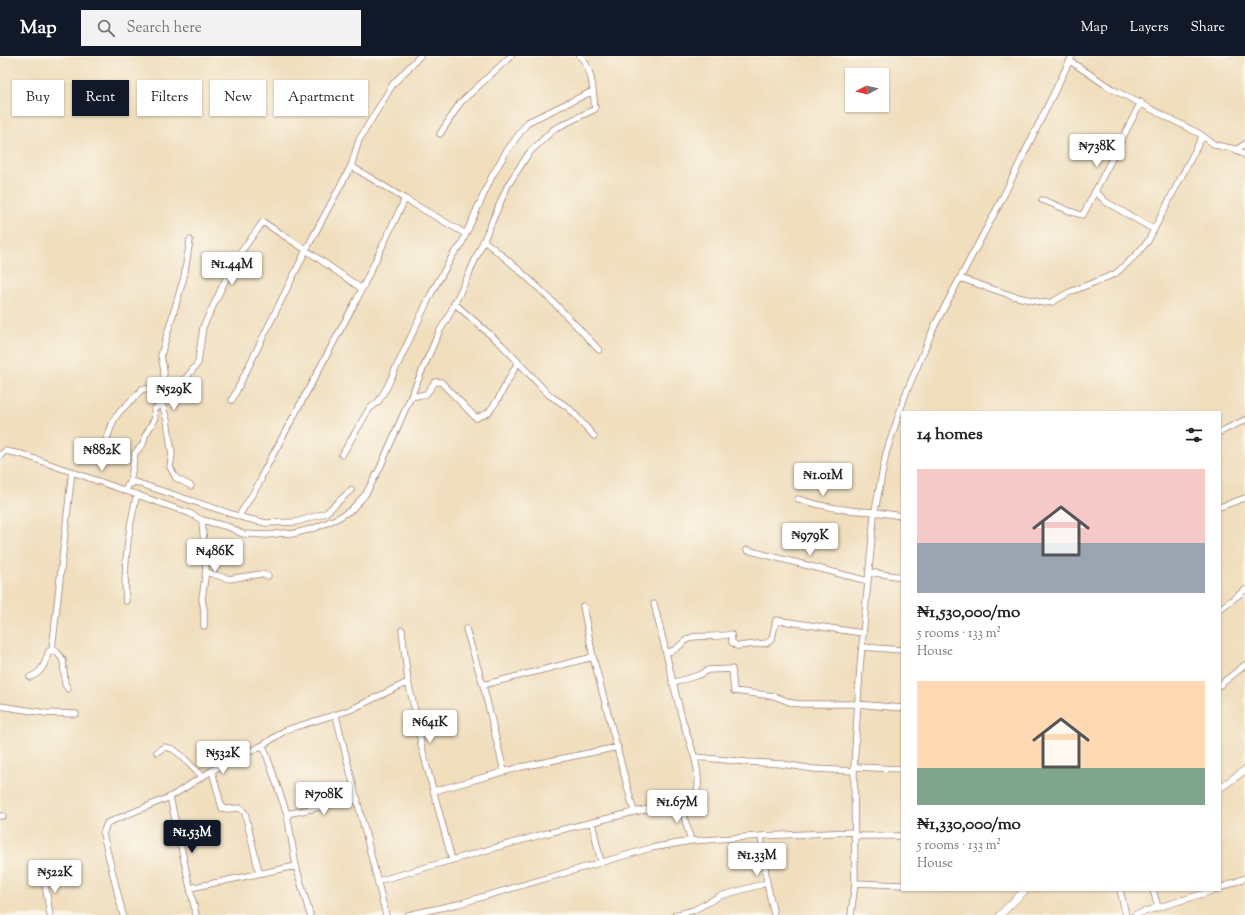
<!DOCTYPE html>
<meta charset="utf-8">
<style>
:root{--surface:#fff;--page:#f2f2f2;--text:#202124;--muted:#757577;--accent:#111827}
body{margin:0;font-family:"Sorts Mill Goudy",serif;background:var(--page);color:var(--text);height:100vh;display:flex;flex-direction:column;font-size:15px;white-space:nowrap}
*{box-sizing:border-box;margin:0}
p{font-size:13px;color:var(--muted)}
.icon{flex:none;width:22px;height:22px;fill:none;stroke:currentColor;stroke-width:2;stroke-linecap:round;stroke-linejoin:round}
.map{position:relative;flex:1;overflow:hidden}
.details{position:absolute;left:901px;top:355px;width:320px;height:480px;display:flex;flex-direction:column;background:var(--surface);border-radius:0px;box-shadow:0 1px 3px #0004}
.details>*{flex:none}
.banner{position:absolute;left:12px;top:24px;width:380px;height:36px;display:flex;gap:8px}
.needle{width:26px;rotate:263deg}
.fabs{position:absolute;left:845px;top:12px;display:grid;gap:8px}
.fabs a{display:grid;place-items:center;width:44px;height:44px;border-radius:0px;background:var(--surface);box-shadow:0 1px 3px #0004;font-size:20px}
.price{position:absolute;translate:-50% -34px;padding:0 9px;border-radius:4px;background:#fff;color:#222;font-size:13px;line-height:26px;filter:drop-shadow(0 1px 2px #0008)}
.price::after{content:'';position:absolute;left:50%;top:24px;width:12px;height:9px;margin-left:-6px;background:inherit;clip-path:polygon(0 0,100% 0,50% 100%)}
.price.current{background:var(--accent);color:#fff}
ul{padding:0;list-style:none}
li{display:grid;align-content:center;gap:8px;height:212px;padding:0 16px}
li span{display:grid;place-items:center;height:124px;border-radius:0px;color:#555}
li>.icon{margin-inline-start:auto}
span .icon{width:72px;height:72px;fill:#fffc;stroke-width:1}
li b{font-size:17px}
h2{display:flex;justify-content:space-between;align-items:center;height:48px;padding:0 16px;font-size:17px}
.chip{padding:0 14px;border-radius:0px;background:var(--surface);box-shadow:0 1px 3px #0004;font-size:14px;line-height:36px}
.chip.current{background:var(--accent);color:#fff}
header{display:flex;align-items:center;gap:24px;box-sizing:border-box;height:56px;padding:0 20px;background:var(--accent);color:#fff}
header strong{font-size:19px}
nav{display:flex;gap:22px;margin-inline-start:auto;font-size:14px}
.search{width:280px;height:36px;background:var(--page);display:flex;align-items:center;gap:10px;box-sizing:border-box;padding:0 14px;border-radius:0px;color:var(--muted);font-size:15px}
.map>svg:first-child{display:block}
</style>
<header>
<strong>Map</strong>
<div class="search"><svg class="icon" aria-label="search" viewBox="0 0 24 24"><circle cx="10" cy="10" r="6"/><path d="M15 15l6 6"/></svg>Search here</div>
<nav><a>Map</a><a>Layers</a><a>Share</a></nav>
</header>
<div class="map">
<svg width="1245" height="859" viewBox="0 0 1245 859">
<rect width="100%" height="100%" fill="#fbf7ec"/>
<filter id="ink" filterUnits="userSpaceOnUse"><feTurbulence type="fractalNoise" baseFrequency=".025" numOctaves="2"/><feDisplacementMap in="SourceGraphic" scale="8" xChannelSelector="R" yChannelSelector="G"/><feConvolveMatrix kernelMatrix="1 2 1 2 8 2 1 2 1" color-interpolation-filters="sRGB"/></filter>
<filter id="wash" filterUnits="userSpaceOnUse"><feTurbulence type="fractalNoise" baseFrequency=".012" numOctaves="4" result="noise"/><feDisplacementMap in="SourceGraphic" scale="16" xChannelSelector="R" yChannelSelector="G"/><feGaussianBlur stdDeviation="0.9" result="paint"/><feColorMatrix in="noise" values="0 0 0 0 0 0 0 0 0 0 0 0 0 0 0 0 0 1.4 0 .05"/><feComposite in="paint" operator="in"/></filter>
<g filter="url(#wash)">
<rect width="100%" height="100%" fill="#f0debd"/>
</g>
<g filter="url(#ink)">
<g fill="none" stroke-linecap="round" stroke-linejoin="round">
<defs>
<path id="minor" d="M1070,5L1112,33L1200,78L1215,89L1235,93L1245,99
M440,78L460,47L511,0
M1236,94L1245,88
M1095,135L1106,146L1153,173
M405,143L466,178
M1042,144C1050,146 1079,160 1083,159L1141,46
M484,185C527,218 563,255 599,294
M960,222L1013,240L1044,247L1052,246L1070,236L1115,218L1134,201L1148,185L1202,81
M454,247L502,289L549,339L569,352L594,380
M411,341L426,338L435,326H441L476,362L488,357L497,345L518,306
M232,344L306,194L362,233
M1220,376L1245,364
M96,393C111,384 107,377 114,364C120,352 134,344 142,333H160L163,335L164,315L161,299L184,221L190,184
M342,399L369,353L378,346L387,331L431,238L454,197L460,191L492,120L506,96L528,66L593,35
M0,400L5,395L21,398L189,457L202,464L229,471L243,478L268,479L284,477L292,478L315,472L338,462L351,454L365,439L379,414L439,276L447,263L469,218L508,129L529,97L554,73L595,53C593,36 593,13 580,0
M130,427L135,397L143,388L145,380L155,362L154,353L159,350L161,345
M191,430L176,422L170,411L172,398L167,364L161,345L163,335L186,322L198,307L203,271L235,204L263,166L306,194L351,110L359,84L393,28L420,0
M127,435V430L135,426L244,462L266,467L296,466L326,457L351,434
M798,443C823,451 848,455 875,456L845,454
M1220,451L1245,442
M875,456L902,460
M239,460L261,424L262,419L357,243L405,143L351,110
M202,464L206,514L202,543L204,554V570
M747,494L868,525
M206,516L229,523L261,518L268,520
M869,516L902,521
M126,545C123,508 128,474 137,438
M583,550L593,601L634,756
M1220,553L1245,534
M466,573L483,629L504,715
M402,574L408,626L417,663L421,689L452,804
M862,591L902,594
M52,594L72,415
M666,596C679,596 682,583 693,581C705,579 717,582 731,578L732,586L737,590L767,587L772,583L776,564L862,577
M30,621C43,617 45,606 49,595H56L63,604L65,628L68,633
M672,627L699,619L708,614L732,613L734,635L774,640L792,647L801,648H857L902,652
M483,629L593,601
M1220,629L1245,609
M0,650L46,657L76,658
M336,660L386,859
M263,689L287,758L296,810L310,859
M157,696L164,691L173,693L182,700L197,716L203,720
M695,701L747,706L782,708L814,713L854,715
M854,711L902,713
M212,715L222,752L227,753L240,752L245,757L259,816
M434,735L521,711L618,691
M170,741L196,859
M680,746L691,785
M287,758L358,743
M0,760H3
M592,767L601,806
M761,780L767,827L774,859
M854,780H902
M46,818L45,828L50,859
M378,825L544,778L634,756L687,745C692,741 697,738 698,731C700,707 688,685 682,662C672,625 664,586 654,548
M855,827L902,829
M190,832L296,810
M1220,832L1245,822
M1120,834L1126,859
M1153,834L1158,851
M123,859L103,778L107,767L170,741L213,714L263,689L286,674L350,654L408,626
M408,859L458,848L651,792L691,785L761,780L854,776
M675,859L694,854L720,840L767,827
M851,859L855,827L854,711L860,611L874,460L886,397L906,337L935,269L1001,145L1072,0
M1134,859L1215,834"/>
<path id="tertiary" d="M1220,732L1245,714
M1000,859L1025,834"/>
</defs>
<use href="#minor" stroke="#9d7e74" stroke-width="7"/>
<use href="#tertiary" stroke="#9d7e74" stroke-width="8"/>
<use href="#minor" stroke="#fff" stroke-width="5.5"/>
<use href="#tertiary" stroke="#fff" stroke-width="7"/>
</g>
</g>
</svg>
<div class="fabs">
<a><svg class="needle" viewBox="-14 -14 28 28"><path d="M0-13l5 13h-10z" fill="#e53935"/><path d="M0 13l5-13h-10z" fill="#757577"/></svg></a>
</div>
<b class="price" style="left:1097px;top:112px">₦738K</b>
<b class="price" style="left:232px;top:230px">₦1.44M</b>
<b class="price" style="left:174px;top:355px">₦529K</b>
<b class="price" style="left:102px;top:416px">₦882K</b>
<b class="price" style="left:823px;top:441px">₦1.01M</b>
<b class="price" style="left:810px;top:501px">₦979K</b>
<b class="price" style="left:215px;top:517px">₦486K</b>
<b class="price" style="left:430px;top:688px">₦641K</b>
<b class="price" style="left:223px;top:719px">₦532K</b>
<b class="price" style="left:324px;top:760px">₦708K</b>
<b class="price" style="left:677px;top:768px">₦1.67M</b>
<b class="price current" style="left:192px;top:798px">₦1.53M</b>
<b class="price" style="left:757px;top:821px">₦1.33M</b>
<b class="price" style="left:55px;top:838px">₦522K</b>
<div class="banner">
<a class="chip">Buy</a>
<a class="chip current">Rent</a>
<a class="chip">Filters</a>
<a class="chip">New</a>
<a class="chip">Apartment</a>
</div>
<section class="details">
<h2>14 homes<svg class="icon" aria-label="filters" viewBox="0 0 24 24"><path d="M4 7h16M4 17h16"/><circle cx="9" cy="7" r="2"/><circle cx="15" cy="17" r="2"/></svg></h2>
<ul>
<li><span style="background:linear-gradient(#f6c9c9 60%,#9aa5b1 0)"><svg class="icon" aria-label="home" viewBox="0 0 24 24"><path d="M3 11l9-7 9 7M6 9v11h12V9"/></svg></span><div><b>₦1,530,000/mo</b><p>5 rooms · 133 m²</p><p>House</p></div></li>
<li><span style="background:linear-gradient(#ffd9b3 70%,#7fa58c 0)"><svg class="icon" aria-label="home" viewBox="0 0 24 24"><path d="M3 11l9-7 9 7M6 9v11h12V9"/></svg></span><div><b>₦1,330,000/mo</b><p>5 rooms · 133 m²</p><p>House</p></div></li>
</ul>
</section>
</div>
